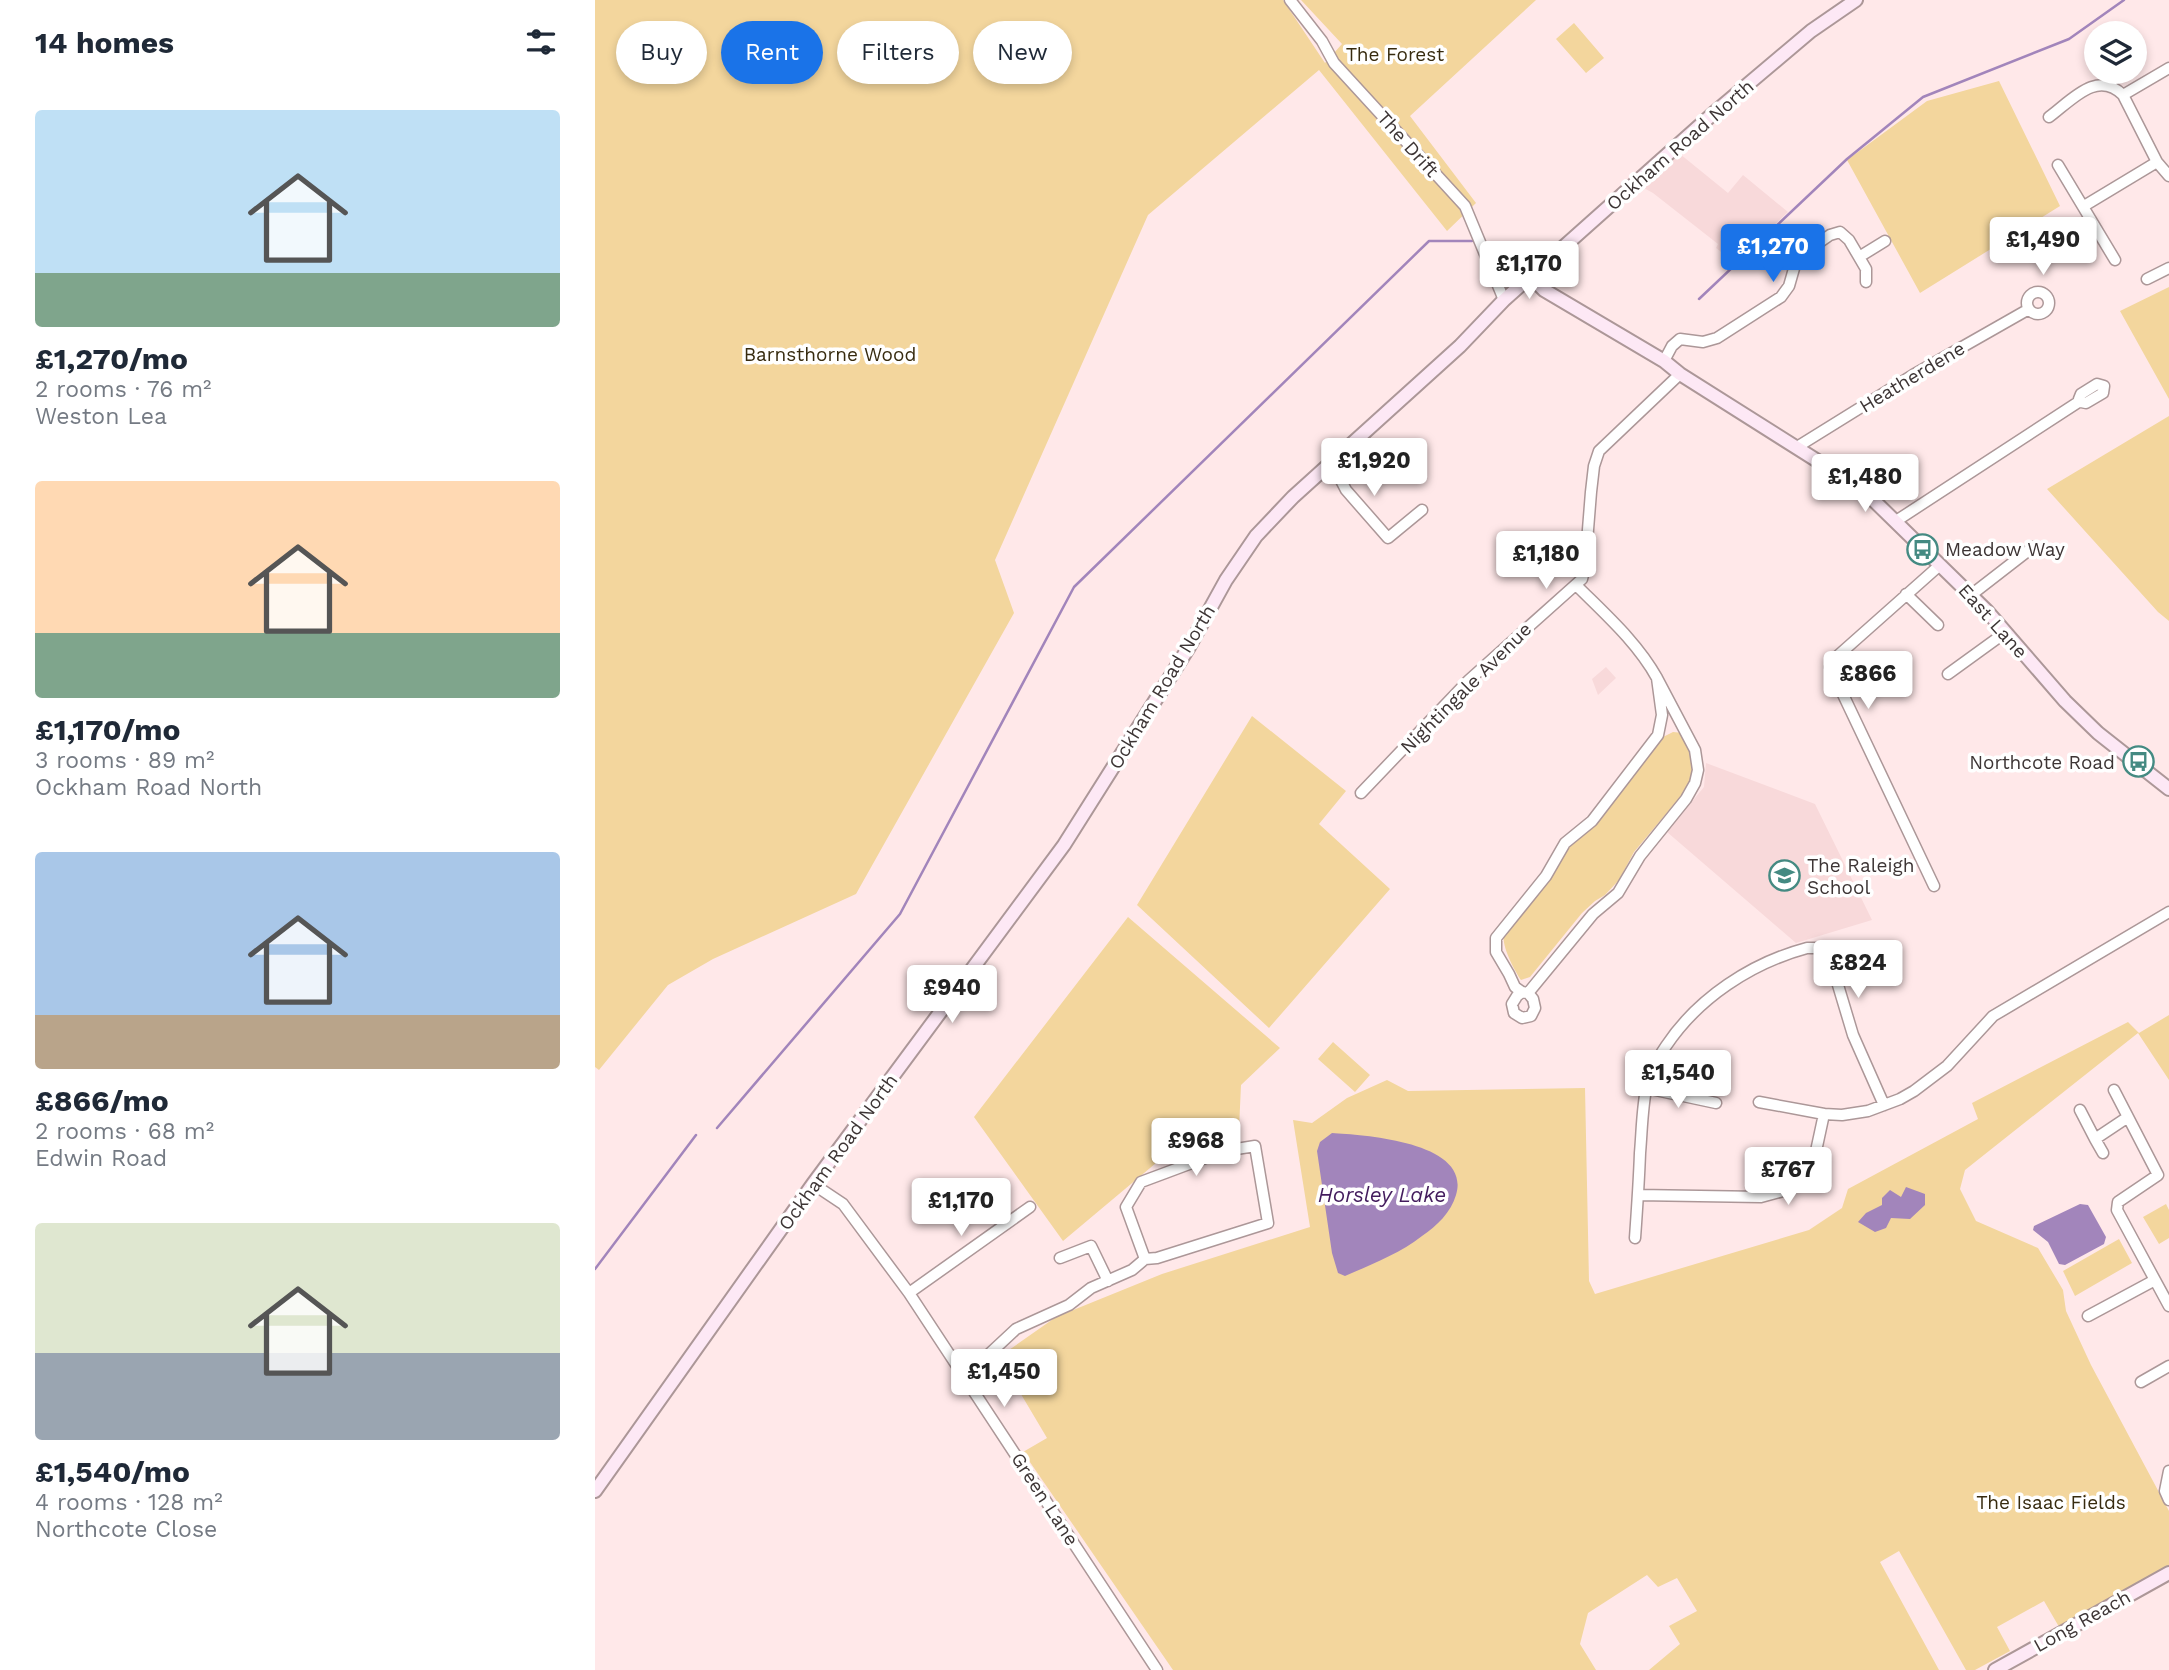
<!DOCTYPE html>
<meta charset="utf-8">
<style>
:root{--surface:#fff;--page:#f2f2f3;--text:#1f2937;--muted:#747a83;--accent:#1a73e8}
body{margin:0;font-family:"Work Sans",sans-serif;background:var(--page);color:var(--text);height:100vh;display:flex;flex-direction:column;font-size:26px;white-space:nowrap}
*{box-sizing:border-box;margin:0}
p{font-size:23px;color:var(--muted)}
.icon{flex:none;width:38px;height:38px;fill:none;stroke:currentColor;stroke-width:2;stroke-linecap:round;stroke-linejoin:round}
.map{position:relative;flex:1;overflow:hidden}
.sheet{display:flex;flex-direction:column;background:var(--surface);width:595px}
.sheet>*{flex:none}
.banner{position:absolute;left:21px;top:21px;width:665px;height:63px;display:flex;gap:14px}
.fabs{position:absolute;left:1489px;top:21px;display:grid;gap:14px}
.fabs a{display:grid;place-items:center;width:63px;height:63px;border-radius:50%;background:var(--surface);box-shadow:0 4px 10px #0003;font-size:35px}
.price{position:absolute;translate:-50% -60px;padding:0 16px;border-radius:7px;background:#fff;color:#222;font-size:23px;line-height:46px;filter:drop-shadow(0 2px 4px #0008)}
.price::after{content:'';position:absolute;left:50%;top:42px;width:21px;height:16px;margin-left:-10px;background:inherit;clip-path:polygon(0 0,100% 0,50% 100%)}
.price.active{background:var(--accent);color:#fff}
ul{padding:0;list-style:none}
li{display:grid;align-content:center;gap:14px;height:371px;padding:0 35px}
li span{display:grid;place-items:center;height:217px;border-radius:7px;color:#555}
li>.icon{margin-inline-start:auto}
span .icon{width:126px;height:126px;fill:#fffc;stroke-width:1}
li b{font-size:30px}
h2{display:flex;justify-content:space-between;align-items:center;height:84px;padding:0 35px;font-size:30px}
.chip{padding:0 24px;border-radius:32px;background:var(--surface);box-shadow:0 4px 10px #0003;font-size:24px;line-height:63px}
.chip.active{background:var(--accent);color:#fff}
main{display:flex;flex:1;min-height:0}
.map>svg:first-child{display:block}
</style>
<main>
<section class="sheet">
<h2>14 homes<svg class="icon" aria-label="filters" viewBox="0 0 24 24"><path d="M4 7h16M4 17h16"/><circle cx="9" cy="7" r="2"/><circle cx="15" cy="17" r="2"/></svg></h2>
<ul>
<li><span style="background:linear-gradient(#bfe0f5 75%,#7fa58c 0)"><svg class="icon" aria-label="home" viewBox="0 0 24 24"><path d="M3 11l9-7 9 7M6 9v11h12V9"/></svg></span><div><b>£1,270/mo</b><p>2 rooms · 76 m²</p><p>Weston Lea</p></div></li>
<li><span style="background:linear-gradient(#ffd9b3 70%,#7fa58c 0)"><svg class="icon" aria-label="home" viewBox="0 0 24 24"><path d="M3 11l9-7 9 7M6 9v11h12V9"/></svg></span><div><b>£1,170/mo</b><p>3 rooms · 89 m²</p><p>Ockham Road North</p></div></li>
<li><span style="background:linear-gradient(#a9c7e8 75%,#b9a48a 0)"><svg class="icon" aria-label="home" viewBox="0 0 24 24"><path d="M3 11l9-7 9 7M6 9v11h12V9"/></svg></span><div><b>£866/mo</b><p>2 rooms · 68 m²</p><p>Edwin Road</p></div></li>
<li><span style="background:linear-gradient(#dfe7d0 60%,#9aa5b1 0)"><svg class="icon" aria-label="home" viewBox="0 0 24 24"><path d="M3 11l9-7 9 7M6 9v11h12V9"/></svg></span><div><b>£1,540/mo</b><p>4 rooms · 128 m²</p><p>Northcote Close</p></div></li>
</ul>
</section>
<div class="map">
<svg width="1574" height="1670" viewBox="0 0 1574 1670">
<rect width="100%" height="100%" fill="#ffe8e9"/>
<path fill="#f8d9da" d="M1085,154L1133,193L1148,175L1193,212L1139,262L1121,248L1123,244L1058,193L1047,187Z
M1011,667L1021,678L1003,695L997,679Z
M1111,763L1220,804L1277,920L1201,943L1072,832L1109,787Z"/>
<path fill="#f3d69d" d="M0,0H688L730,63L747,44L706,0H941L815,116L881,203L852,231L724,70L553,215L400,560L419,613L261,894L118,959L73,985L4,1070L0,1067Z
M979,23L1009,58L991,73L961,39Z
M1404,81L1465,206L1325,293L1252,160L1332,101Z
M1574,287V399L1525,311Z
M1574,416V621L1563,612L1452,489Z
M657,716L751,791L724,824L795,889L674,1028L542,905Z
M1078,732L1088,733L1097,753L1098,771L1091,790L1039,852L1024,880L1010,895L1000,901L987,913L935,977L926,980C919,970 906,945 909,934L967,854L1064,739Z
M533,917L685,1048L646,1085L644,1129L561,1163L468,1241L379,1117Z
M1574,1015V1080L1543,1033L1370,1170L1365,1189L1381,1221L1443,1248L1468,1290L1471,1311L1496,1365L1574,1511V1573L1467,1632L1449,1601L1402,1627L1415,1651L1380,1670H1371L1304,1551L1285,1562L1344,1670H1054L1085,1644L1074,1626L1102,1611L1082,1578L1063,1587L1052,1575L993,1613L985,1644L1001,1670H578L428,1452L452,1438L404,1357L461,1317L567,1274L715,1227L698,1120L717,1123L752,1098L792,1080L813,1091L990,1088L994,1281L1000,1294L1214,1230L1247,1208L1253,1189L1383,1119L1377,1103L1533,1022L1544,1033Z
M738,1042L775,1075L760,1092L723,1059Z
M1571,1204L1574,1210V1238L1564,1244L1548,1217Z
M1524,1239L1537,1263L1480,1296L1468,1271Z"/>
<path fill="#a285bb" d="M427,38L432,41H441L443,47L438,53L426,57L419,54L415,44L419,39Z
M737,1133C770,1135 877,1142 861,1195C856,1212 842,1226 827,1236C804,1254 777,1264 750,1276L743,1273L737,1253L722,1151L725,1142Z
M1311,1187L1330,1194V1205L1315,1219L1296,1218L1291,1228L1280,1232L1263,1222L1271,1213L1287,1205V1198L1295,1190L1306,1197Z
M1485,1204L1493,1205L1511,1237L1509,1244L1470,1265L1464,1264L1453,1242L1438,1230L1439,1226Z"/>
<g fill="none" stroke-linecap="round" stroke-linejoin="round">
<path stroke="#a285bb" stroke-width="2.5" d="M1104,299L1252,159L1328,97L1474,39L1529,0
M122,1128L305,914L479,587L834,241H877
M0,1269L101,1135"/>
<defs>
<path id="street" d="M695,0L727,41L739,63L870,206L909,300
M1574,68L1528,95L1562,162L1574,176
M1454,117C1476,101 1502,69 1528,95
M1463,165L1520,260
M1489,206L1562,162
M1264,257L1271,269V282
M1552,279L1574,268
M1432 303a11 11 0 1 1 22 0a11 11 0 1 1-22 0Z
M1069,361L1077,346L1085,339L1108,342L1122,338L1186,297L1194,286L1202,258L1235,235L1245,232L1254,240L1264,257L1290,241
M1502,384L1509,386L1508,393L1491,403L1486,402L1484,399L1486,394Z
M1202,447L1318,375L1434,309
M736,461L751,490L793,538L827,510
M1301,521L1485,401
M981,585C1010,614 1042,642 1062,678
M1311,594L1343,625
M1376,595L1438,547
M1353,674L1411,632
M1062,678L1100,750L1103,770L1100,783L1091,799L1045,856L1023,893L998,914L933,993L927,992L920,987L914,974L901,952V938L951,876L970,843L997,821L1063,735L1067,715Z
M766,793L874,680L987,579L990,567L996,492L999,466L1004,451L1085,374
M1339,886L1235,667L1238,660L1345,565
M927,992L922,996L917,1004L919,1013L927,1018L936,1016L940,1008L938,999L933,993
M1051,1088L1121,1103
M1519,1090L1563,1175L1523,1202L1522,1210L1574,1306
M1164,1102L1229,1114
M1485,1110L1500,1139L1533,1117
M1500,1139L1508,1153
M218,1184L248,1204L314,1293L562,1670
M1043,1195L1166,1197L1192,1190L1207,1180L1218,1165L1229,1114L1247,1115L1273,1111L1305,1099L1319,1091L1352,1066L1398,1016L1574,912
M1040,1238C1042,1210 1044,1181 1045,1153C1047,1130 1047,1107 1052,1084C1055,1070 1063,1058 1071,1046C1103,998 1156,963 1212,948H1221L1234,955L1258,1035L1289,1105
M465,1258L496,1246L513,1281
M314,1293L435,1207
M1493,1316L1560,1280
M367,1373L392,1356L421,1329L474,1305L496,1288L537,1270L550,1259L562,1258L673,1223L660,1146L629,1151L546,1182L531,1207L550,1259
M1546,1382L1574,1366
M1574,1471L1570,1491L1574,1500"/>
<path id="secondary" d="M936,277L949,290L1069,361L1085,374L1267,489L1392,611L1470,701L1503,733L1574,789
M0,1491L218,1184L469,845L594,647L631,580L661,536L698,497L865,346L909,300L1120,112L1216,31L1261,0
M1400,1670L1574,1573"/>
</defs>
<use href="#street" stroke="#ac9798" stroke-width="13"/>
<use href="#secondary" stroke="#ac9798" stroke-width="16"/>
<use href="#street" stroke="#fff" stroke-width="10"/>
<use href="#secondary" stroke="#fde8f5" stroke-width="12"/>
</g>
<defs>
<symbol id="bus-ring" viewBox="-11 -11 22 22"><circle r="9.5" fill="#fff" stroke="#448a82" stroke-width="1.5"/><path d="M-5-6H5V4H4V6H2V4H-2V6H-4V4H-5ZM-3.5-4V0h7V-4ZM-3.5 1.2v1.5H-2V1.2ZM2 1.2v1.5H3.5V1.2Z" fill="#448a82"/></symbol>
<symbol id="school-ring" viewBox="-11 -11 22 22"><circle r="9.5" fill="#fff" stroke="#448a82" stroke-width="1.5"/><path d="M0-5L7-2L0 1L-7-2ZM-4 1L0 2.5L4 1V4Q0 6-4 4Z" fill="#448a82"/></symbol>
</defs>
<g fill-rule="evenodd">
<use href="#bus-ring" x="1310" y="532" width="35" height="35"/>
<use href="#bus-ring" x="1526" y="744" width="35" height="35"/>
<use href="#school-ring" x="1172" y="858" width="35" height="35"/>
</g>
<g text-anchor="middle" dominant-baseline="central" stroke-width="7" stroke-linejoin="round" paint-order="stroke">
<g font-size="19" fill="#372b0f" stroke="#fff">
<text x="800" y="54">The Forest</text>
<text x="235" y="354">Barnsthorne Wood</text>
<text x="1456" y="1502">The Isaac Fields</text>
</g>
<g font-size="19" fill="#3d3535" stroke="#fff">
<text transform="translate(813 144) rotate(48)">The Drift</text>
<text transform="translate(1085 145) rotate(-41)">Ockham Road North</text>
<text transform="translate(1317 377) rotate(-31)">Heatherdene</text>
<text transform="translate(1398 621) rotate(48)">East Lane</text>
<text transform="translate(567 687) rotate(-59)">Ockham Road North</text>
<text transform="translate(871 688) rotate(-45)">Nightingale Avenue</text>
<text transform="translate(243 1152) rotate(-54)">Ockham Road North</text>
<text transform="translate(450 1499) rotate(57)">Green Lane</text>
<text transform="translate(1487 1621) rotate(-29)">Long Reach</text>
</g>
<g font-size="19" fill="#3d3535" stroke="#fff" text-anchor="start">
<text x="1350" y="549">Meadow Way</text>
<text x="1520" y="762" text-anchor="end">Northcote Road</text>
<text x="1212" y="865">The Raleigh<tspan x="1212" dy="22">School</tspan></text>
</g>
<g font-size="21" font-style="italic" fill="#431c5d" stroke="#fff">
<text x="787" y="1194">Horsley Lake</text>
</g>
</g>
</svg>
<div class="fabs">
<a><svg class="icon" aria-label="layers" viewBox="0 0 24 24"><path d="M12 4l9 5-9 5-9-5zM3 14l9 5 9-5"/></svg></a>
</div>
<b class="price" style="left:1448px;top:277px">£1,490</b>
<b class="price active" style="left:1178px;top:284px">£1,270</b>
<b class="price" style="left:934px;top:301px">£1,170</b>
<b class="price" style="left:779px;top:498px">£1,920</b>
<b class="price" style="left:1270px;top:514px">£1,480</b>
<b class="price" style="left:951px;top:591px">£1,180</b>
<b class="price" style="left:1273px;top:711px">£866</b>
<b class="price" style="left:1263px;top:1000px">£824</b>
<b class="price" style="left:357px;top:1025px">£940</b>
<b class="price" style="left:1083px;top:1110px">£1,540</b>
<b class="price" style="left:601px;top:1178px">£968</b>
<b class="price" style="left:1193px;top:1207px">£767</b>
<b class="price" style="left:366px;top:1238px">£1,170</b>
<b class="price" style="left:409px;top:1409px">£1,450</b>
<div class="banner">
<a class="chip">Buy</a>
<a class="chip active">Rent</a>
<a class="chip">Filters</a>
<a class="chip">New</a>
</div>
</div>
</main>
